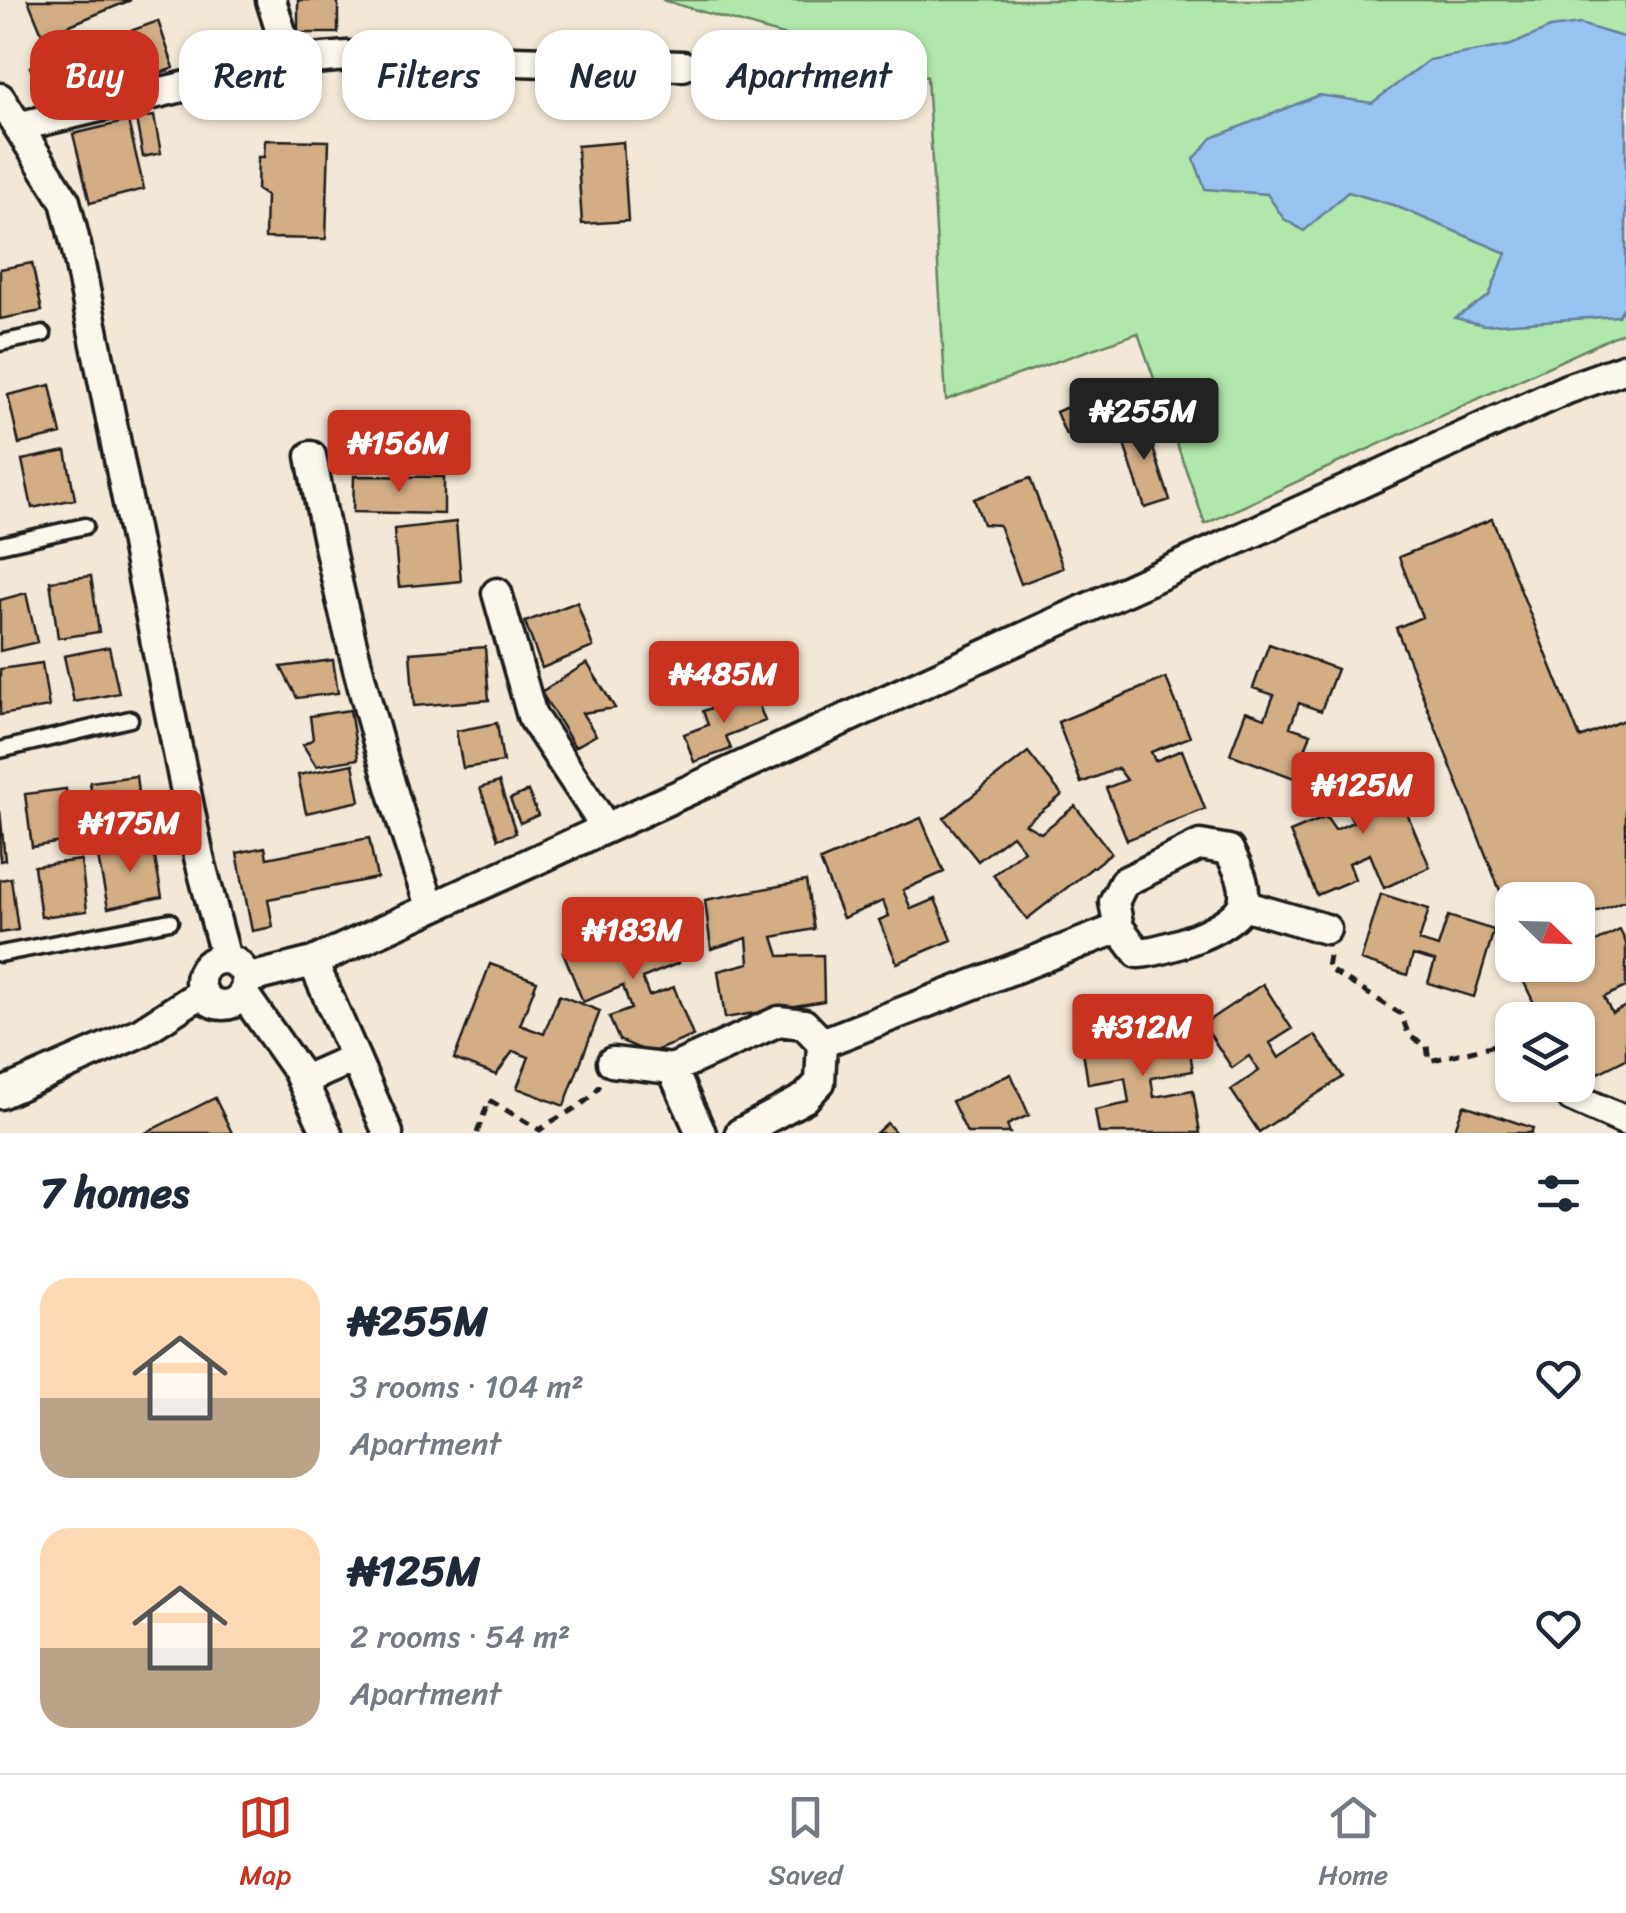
<!DOCTYPE html>
<meta charset="utf-8">
<style>
:root{--surface:#fff;--page:#f2f2f3;--text:#1f2937;--muted:#747a83;--line:#e0e1e3;--accent:#c8321e}
body{margin:0;font-family:Sriracha,sans-serif;background:var(--page);color:var(--text);height:100vh;display:flex;flex-direction:column;font-size:38px;white-space:nowrap}
*{box-sizing:border-box;margin:0}
p{font-size:32px;color:var(--muted)}
.icon{flex:none;width:55px;height:55px;fill:none;stroke:currentColor;stroke-width:2;stroke-linecap:round;stroke-linejoin:round}
.map{position:relative;height:1133px;overflow:hidden}
.details{display:flex;flex-direction:column;background:var(--surface);flex:1}
.details>*{flex:none}
.banner{position:absolute;left:30px;top:30px;width:1000px;height:90px;display:flex;gap:20px}
.needle{width:65px;rotate:113deg}
.controls{position:absolute;left:1495px;top:882px;display:grid;gap:20px}
.controls a{display:grid;place-items:center;width:100px;height:100px;border-radius:20px;background:var(--surface);box-shadow:0 2px 8px #0004;font-size:50px}
.price{position:absolute;translate:-50% -85px;padding:0 22px;border-radius:10px;background:var(--accent);color:#fff;font-size:32px;line-height:65px;filter:drop-shadow(0 2px 5px #0008)}
.price::after{content:'';position:absolute;left:50%;top:60px;width:30px;height:22px;margin-left:-15px;background:inherit;clip-path:polygon(0 0,100% 0,50% 100%)}
.price.current{background:#222;color:#fff}
ul{padding:0;list-style:none}
li{display:flex;align-items:center;gap:30px;height:250px;padding:0 40px}
li span{display:grid;place-items:center;flex:none;width:280px;height:200px;border-radius:30px;color:#555}
li>.icon{margin-inline-start:auto}
span .icon{width:120px;height:120px;fill:#fffc;stroke-width:1}
li b{font-size:42px}
h2{display:flex;justify-content:space-between;align-items:center;height:120px;padding:0 40px;font-size:42px}
.pill{padding:0 35px;border-radius:30px;background:var(--surface);box-shadow:0 2px 8px #0004;font-size:35px;line-height:90px}
.pill.current{background:var(--accent);color:#fff}
.tabs{display:flex;justify-content:space-around;align-items:center;height:140px;border-top:2px solid var(--line);background:var(--surface);font-size:28px;color:var(--muted)}
.tabs a{display:grid;justify-items:center;gap:5px}
.tabs .current{color:var(--accent)}
.map>svg:first-child{display:block}
</style>
<div class="map">
<svg width="1626" height="1133" viewBox="0 0 1626 1133">
<rect width="100%" height="100%" fill="#f3e8d7"/>
<filter id="ink" filterUnits="userSpaceOnUse"><feTurbulence type="fractalNoise" baseFrequency=".01" numOctaves="2"/><feDisplacementMap in="SourceGraphic" scale="20" xChannelSelector="R" yChannelSelector="G"/><feConvolveMatrix kernelMatrix="1 2 1 2 8 2 1 2 1" color-interpolation-filters="sRGB"/></filter>
<g filter="url(#ink)">
<path fill="#b0e7aa" stroke="#668263" stroke-width="2.5" d="M662,0H1626V331L1205,524L1138,333L946,400L927,77Z"/>
<path fill="#96c3f0" stroke="#65809b" stroke-width="2.5" d="M1580,24L1626,38V304L1618,316L1484,325L1455,318L1489,296L1506,253L1393,205L1348,192L1304,231L1284,219L1267,194L1205,189L1194,159L1212,138L1319,95L1372,103L1429,60L1511,45L1550,28Z"/>
<path fill="#d3ae85" stroke="#1c1c1c" stroke-width="2.5" d="M28,0H131L43,36Z
M298,0H338V33H298Z
M158,21L174,68L102,94L86,47Z
M53,57L66,89L43,98L30,67Z
M154,116L161,153L143,157L136,119Z
M128,121L144,189L90,203L73,134Z
M265,140L329,141L326,239L265,238L266,196L257,190L258,157H264Z
M623,142L628,221L582,224L577,146Z
M32,263L42,311L0,319V269Z
M50,385L61,434L19,444L8,395Z
M1106,390L1116,413L1066,435L1056,412Z
M1143,418L1170,500L1145,508L1118,426Z
M66,451L75,499L32,508L22,460Z
M354,476L444,477V514L353,512Z
M1030,478L1063,568L1021,584L999,525L983,524L974,499Z
M1492,519L1580,738L1626,719V900L1578,919V900H1512V921L1396,628L1422,617L1399,557Z
M456,522L461,581L399,587L394,529Z
M91,576L99,632L58,638L50,581Z
M26,593L37,642L0,651V600Z
M577,602L593,647L542,668L525,622Z
M1269,644L1337,669L1321,711L1299,703L1290,727L1311,734L1294,778L1230,754L1246,711L1265,718L1274,695L1253,688Z
M109,647L119,693L74,702L64,656Z
M485,647L489,700L414,706L410,653Z
M333,660L338,693L297,698L281,667Z
M42,663L49,707L0,715V669Z
M587,663L615,708L582,713L596,735L575,747L541,692Z
M1166,678L1190,737L1151,752L1155,761L1182,750L1205,809L1127,840L1106,788L1127,780L1118,768L1081,783L1058,722Z
M754,692L765,721L726,736L731,749L694,762L684,734L708,725L703,711Z
M350,710L358,759L316,766L303,745L313,739L310,716Z
M497,723L503,762L463,768L456,731Z
M1028,752L1062,795L1025,824L1041,833L1075,806L1111,853L1027,919L993,875L1024,850L1012,835L978,861L944,818Z
M353,764L360,801L306,813L298,775Z
M1387,767L1430,867L1384,888L1370,854L1349,863L1355,879L1317,895L1290,832L1326,817L1335,830L1353,822L1338,788Z
M136,776L142,826L97,832L90,782Z
M499,782L516,833L498,839L480,788Z
M66,789L73,840L32,847L25,794Z
M528,791L538,815L520,823L510,799Z
M0,811L5,860L0,861Z
M921,818L944,872L903,890L911,909L935,899L952,940L897,963L879,920L889,916L883,901L843,918L820,861Z
M369,838L377,878L268,899L273,927L252,931L237,853L265,847L267,858Z
M152,842L162,897L108,908L97,852Z
M81,860L87,911L41,917L34,866Z
M11,878L18,930L0,933V880Z
M806,881L814,929L773,937L779,956L823,955L824,1001L725,1018L718,971L749,963L747,938L711,949L705,900Z
M1381,894L1429,909L1419,941L1438,947L1448,916L1494,930L1474,997L1428,983L1435,961L1413,955L1407,975L1361,960Z
M660,913L679,963L642,978L649,996L674,987L693,1036L650,1053L619,1040L609,1017L631,1009L623,986L583,1002L563,952Z
M1620,930L1626,943V987L1604,997L1612,1013L1626,1006V1059L1592,1076L1578,1045V1035L1588,1030L1579,1010L1558,1020H1542L1522,978L1549,965H1578V951Z
M490,964L537,981L520,1025L544,1034L559,995L600,1011L564,1106L517,1088L529,1057L513,1051L496,1075L454,1059Z
M1263,984L1292,1029L1270,1043L1279,1058L1315,1035L1343,1077L1259,1132L1231,1090L1259,1071L1249,1056L1232,1068L1203,1024Z
M1185,1020L1193,1071L1151,1078L1154,1097L1193,1090L1200,1133H1099L1095,1110L1129,1103L1125,1078L1088,1084L1081,1038Z
M1011,1074L1029,1115L1007,1125L1010,1133H967L952,1101Z
M215,1098L232,1133H145Z
M1464,1105L1533,1128L1531,1133H1453Z
M887,1123L896,1133H876Z"/>
<g fill="none" stroke-linecap="round" stroke-linejoin="round">
<defs>
<path id="service" d="M0,343L43,334
M0,545L85,526
M0,750L130,719
M0,954L170,921"/>
<path id="minor" d="M271,0L290,61
M0,98L65,201L77,250L199,857L226,959
M21,126L290,61L347,56L683,66
M311,456C340,611 378,759 431,908
M497,593L532,716L606,828
M1200,845L1229,850C1236,866 1248,884 1243,903C1235,929 1163,952 1138,953L1119,928L1114,902L1124,882Z
M1243,905L1326,929
M200 982a23 23 0 1 1 46 0a23 23 0 1 1-46 0Z
M313,962L388,1133
M246,979L313,962L1567,389L1626,368
M243,993L297,1070L327,1133
M822,1043L1119,928
M612,1062L672,1069L701,1133
M672,1069L779,1021L804,1024L822,1043L820,1082L805,1098L740,1133
M302,1081L354,1058
M0,1094L141,1032L203,992
M1572,1097L1626,1121"/>
</defs>
<use href="#service" stroke="#1c1c1c" stroke-width="21"/>
<use href="#minor" stroke="#1c1c1c" stroke-width="35"/>
<path stroke="#1c1c1c" stroke-width="5" stroke-dasharray="10 8" stroke-linecap="butt" d="M1329,956L1327,968L1401,1014L1409,1036L1427,1046L1429,1061L1512,1041
M477,1133L489,1100L540,1130C560,1113 587,1108 600,1085"/>
<use href="#service" stroke="#fbf7ec" stroke-width="14"/>
<use href="#minor" stroke="#fbf7ec" stroke-width="28"/>
</g>
</g>
</svg>
<div class="controls">
<a><svg class="needle" viewBox="-14 -14 28 28"><path d="M0-13l5 13h-10z" fill="#e53935"/><path d="M0 13l5-13h-10z" fill="#747a83"/></svg></a>
<a><svg class="icon" aria-label="layers" viewBox="0 0 24 24"><path d="M12 4l9 5-9 5-9-5zM3 14l9 5 9-5"/></svg></a>
</div>
<b class="price current" style="left:1144px;top:463px">₦255M</b>
<b class="price" style="left:399px;top:495px">₦156M</b>
<b class="price" style="left:724px;top:726px">₦485M</b>
<b class="price" style="left:1363px;top:837px">₦125M</b>
<b class="price" style="left:130px;top:875px">₦175M</b>
<b class="price" style="left:633px;top:982px">₦183M</b>
<b class="price" style="left:1143px;top:1079px">₦312M</b>
<div class="banner">
<a class="pill current">Buy</a>
<a class="pill">Rent</a>
<a class="pill">Filters</a>
<a class="pill">New</a>
<a class="pill">Apartment</a>
</div>
</div>
<section class="details">
<h2>7 homes<svg class="icon" aria-label="filters" viewBox="0 0 24 24"><path d="M4 7h16M4 17h16"/><circle cx="9" cy="7" r="2"/><circle cx="15" cy="17" r="2"/></svg></h2>
<ul>
<li><span style="background:linear-gradient(#ffd9b3 60%,#b9a48a 0)"><svg class="icon" aria-label="home" viewBox="0 0 24 24"><path d="M3 11l9-7 9 7M6 9v11h12V9"/></svg></span><div><b>₦255M</b><p>3 rooms · 104 m²</p><p>Apartment</p></div><svg class="icon" aria-label="heart" viewBox="0 0 24 24"><path d="M12 20l-8-8c-3-5 5-10 8-4 3-6 11-1 8 4z"/></svg></li>
<li><span style="background:linear-gradient(#ffd9b3 60%,#b9a48a 0)"><svg class="icon" aria-label="home" viewBox="0 0 24 24"><path d="M3 11l9-7 9 7M6 9v11h12V9"/></svg></span><div><b>₦125M</b><p>2 rooms · 54 m²</p><p>Apartment</p></div><svg class="icon" aria-label="heart" viewBox="0 0 24 24"><path d="M12 20l-8-8c-3-5 5-10 8-4 3-6 11-1 8 4z"/></svg></li>
</ul>
</section>
<nav class="tabs">
<a class="current"><svg class="icon" aria-label="map" viewBox="0 0 24 24"><path d="M3 6l6-2 6 2 6-2v14l-6 2-6-2-6 2zM9 4v14M15 6v14"/></svg>Map</a>
<a><svg class="icon" aria-label="saved" viewBox="0 0 24 24"><path d="M7 4h10v16l-5-4-5 4z"/></svg>Saved</a>
<a><svg class="icon" aria-label="home" viewBox="0 0 24 24"><path d="M3 11l9-7 9 7M6 9v11h12V9"/></svg>Home</a>
</nav>
